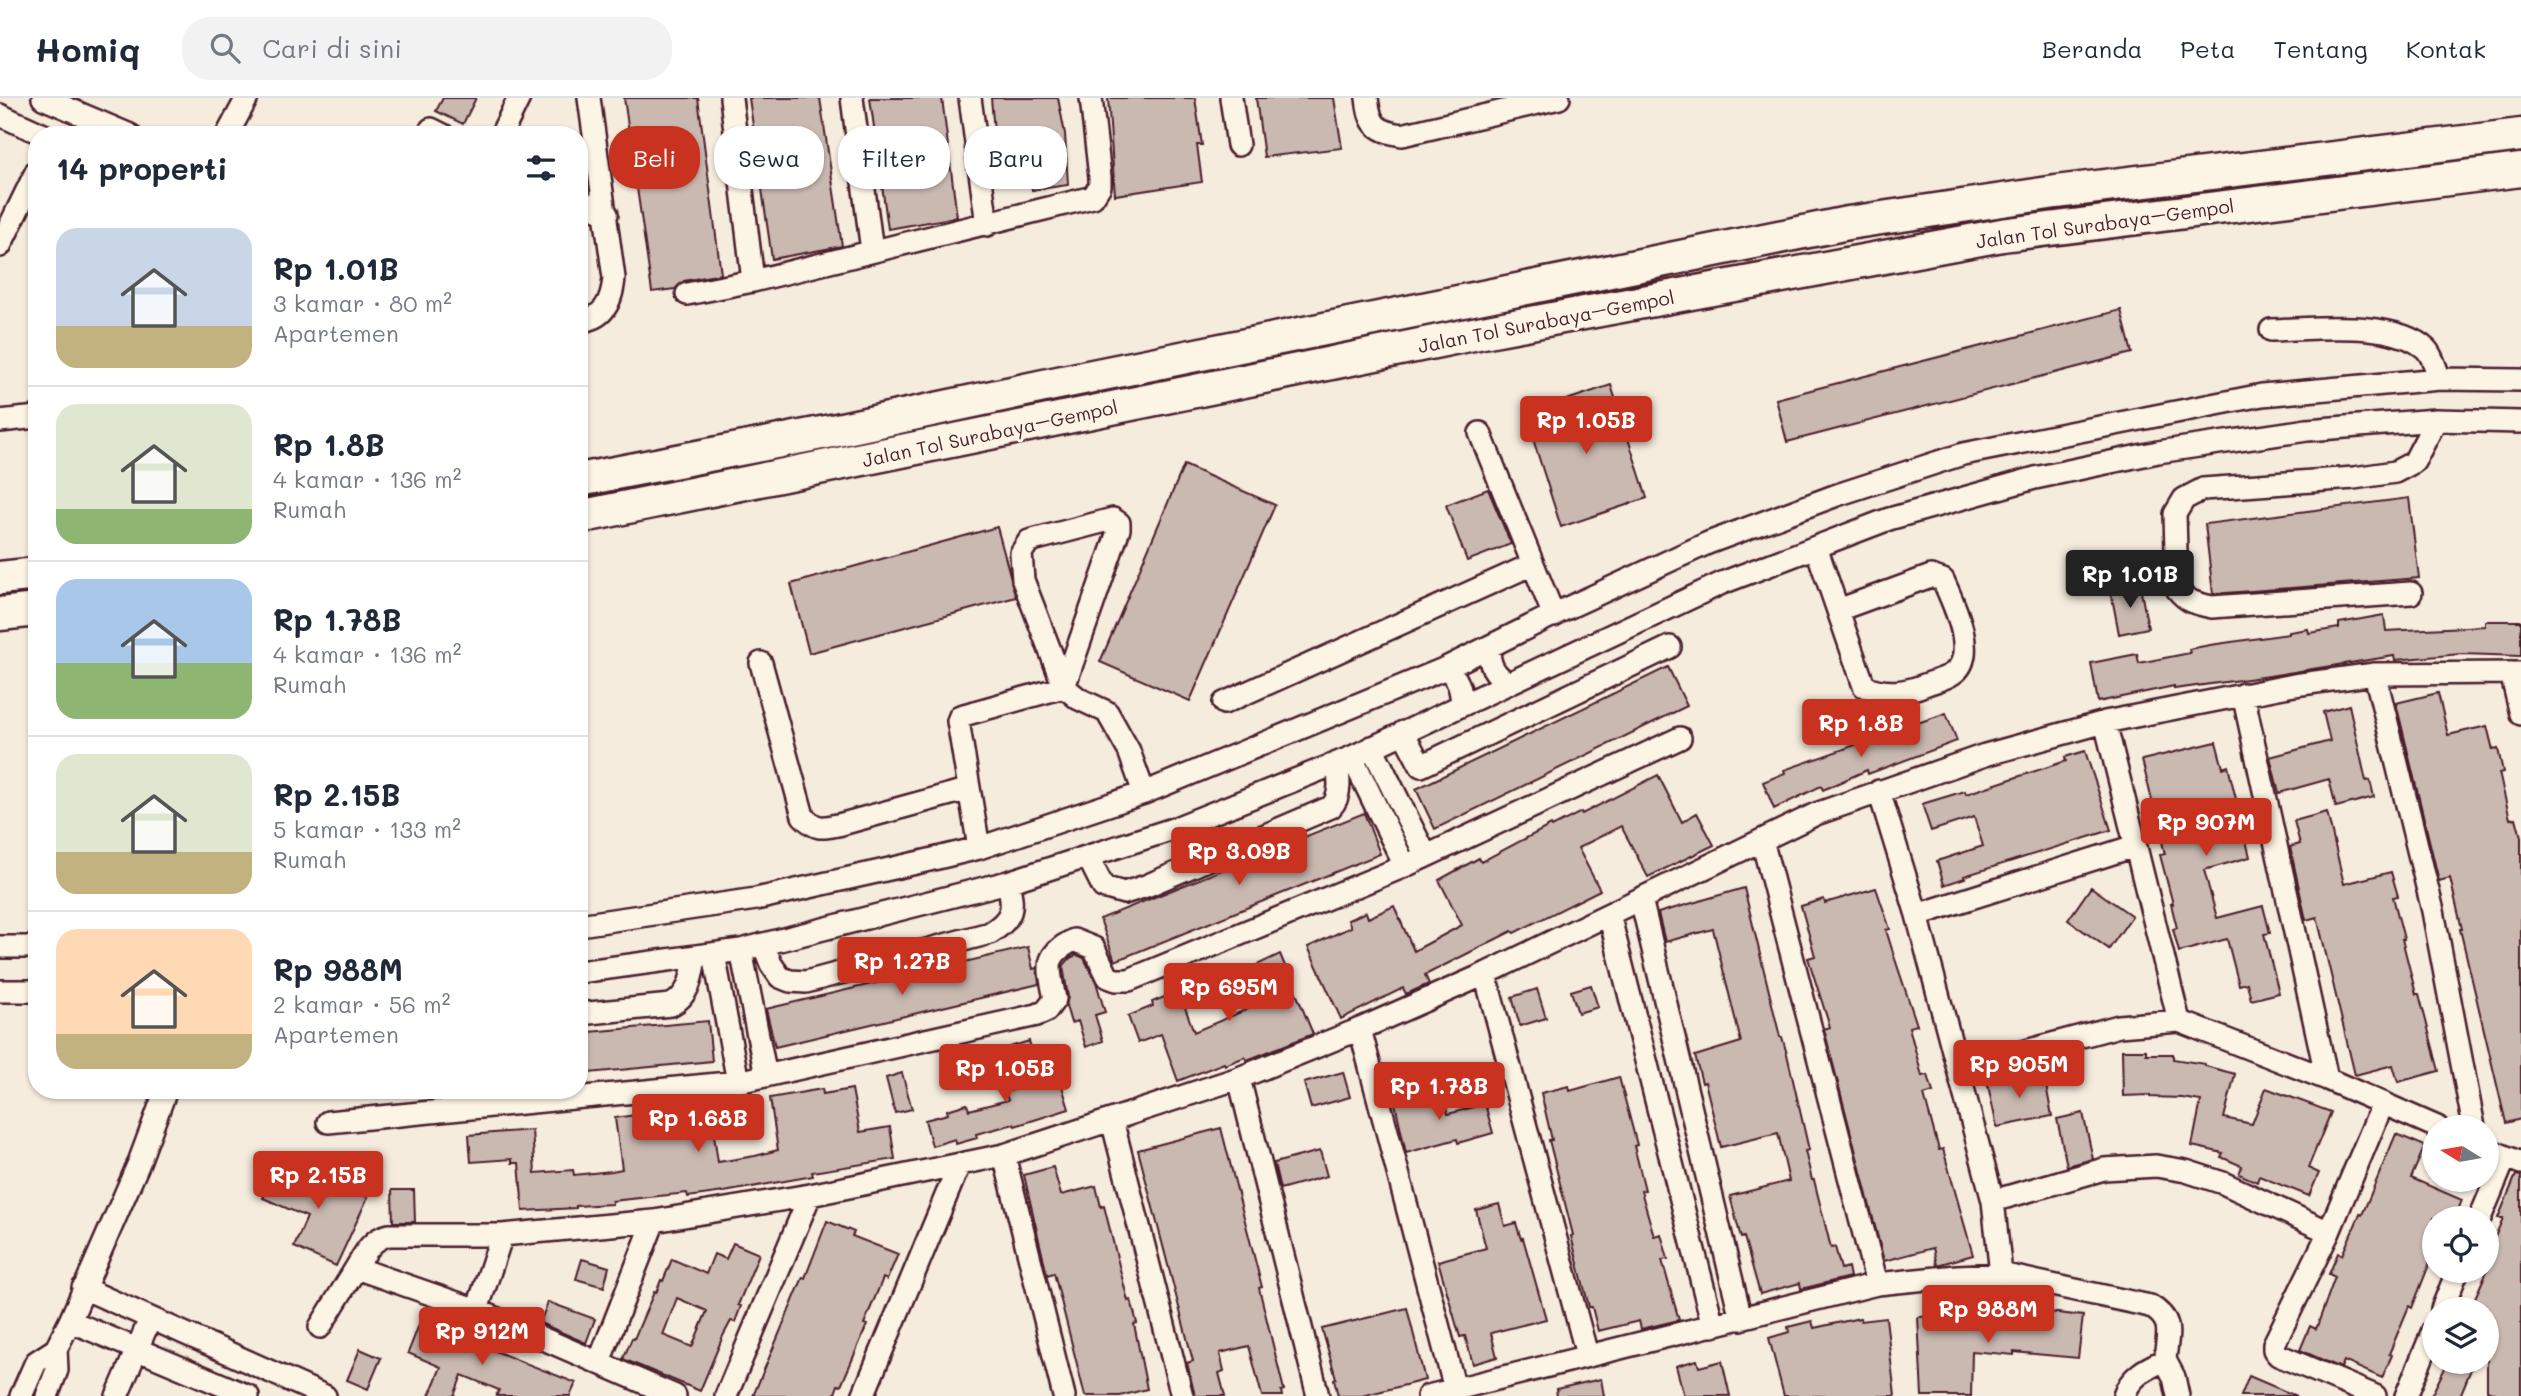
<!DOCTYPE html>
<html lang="id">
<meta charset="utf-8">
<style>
:root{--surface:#fff;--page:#f2f2f3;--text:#1f2937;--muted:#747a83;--line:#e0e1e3;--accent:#c8321e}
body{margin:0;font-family:Mali,sans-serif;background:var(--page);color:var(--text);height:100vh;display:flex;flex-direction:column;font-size:26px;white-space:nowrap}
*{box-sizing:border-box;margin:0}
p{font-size:23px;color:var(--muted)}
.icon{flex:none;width:38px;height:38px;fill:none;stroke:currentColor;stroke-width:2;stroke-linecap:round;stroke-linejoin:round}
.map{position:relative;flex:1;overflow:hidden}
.details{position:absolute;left:28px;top:28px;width:560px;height:973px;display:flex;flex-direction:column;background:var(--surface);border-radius:28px;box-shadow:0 2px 5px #0004}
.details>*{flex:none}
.banner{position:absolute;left:609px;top:28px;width:665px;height:63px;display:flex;gap:14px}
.needle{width:46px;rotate:281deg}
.fabs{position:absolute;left:2422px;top:1017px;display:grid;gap:14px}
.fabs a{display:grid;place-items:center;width:77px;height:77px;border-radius:50%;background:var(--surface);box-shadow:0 2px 5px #0004;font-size:35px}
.price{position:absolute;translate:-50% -60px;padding:0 16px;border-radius:7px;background:var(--accent);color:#fff;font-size:23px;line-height:46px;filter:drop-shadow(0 2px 4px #0008)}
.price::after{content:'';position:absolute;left:50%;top:42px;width:21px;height:16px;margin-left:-10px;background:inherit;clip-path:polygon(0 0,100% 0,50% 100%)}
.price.active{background:#222;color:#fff}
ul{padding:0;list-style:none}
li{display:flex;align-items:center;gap:21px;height:175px;padding:0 28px}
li+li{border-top:2px solid var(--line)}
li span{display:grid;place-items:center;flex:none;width:196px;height:140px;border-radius:21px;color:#555}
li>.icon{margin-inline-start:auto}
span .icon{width:84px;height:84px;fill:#fffc;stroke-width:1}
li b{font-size:30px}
h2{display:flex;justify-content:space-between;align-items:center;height:84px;padding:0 28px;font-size:30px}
.chip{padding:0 24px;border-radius:28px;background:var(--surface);box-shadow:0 2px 5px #0004;font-size:24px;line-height:63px}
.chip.active{background:var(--accent);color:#fff}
header{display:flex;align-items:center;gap:42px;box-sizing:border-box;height:98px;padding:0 35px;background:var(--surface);border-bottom:2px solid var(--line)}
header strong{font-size:33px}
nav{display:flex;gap:38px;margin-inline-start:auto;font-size:24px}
.search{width:490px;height:63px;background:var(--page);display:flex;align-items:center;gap:18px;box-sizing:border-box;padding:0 24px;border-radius:28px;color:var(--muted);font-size:26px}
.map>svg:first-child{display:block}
</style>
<header>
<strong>Homiq</strong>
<div class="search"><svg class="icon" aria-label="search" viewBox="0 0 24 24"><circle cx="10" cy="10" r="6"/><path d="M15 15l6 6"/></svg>Cari di sini</div>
<nav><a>Beranda</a><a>Peta</a><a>Tentang</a><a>Kontak</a></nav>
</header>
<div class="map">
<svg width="2521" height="1298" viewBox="0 0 2521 1298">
<rect width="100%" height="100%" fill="#f5ecde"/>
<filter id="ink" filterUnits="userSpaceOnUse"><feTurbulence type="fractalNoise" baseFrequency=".0143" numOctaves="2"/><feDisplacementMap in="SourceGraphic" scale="14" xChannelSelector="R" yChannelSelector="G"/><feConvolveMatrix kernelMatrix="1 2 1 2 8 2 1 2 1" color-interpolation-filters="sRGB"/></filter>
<g filter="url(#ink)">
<path fill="#cab9b1" stroke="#4a1f2b" stroke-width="2" fill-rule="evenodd" d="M443,0H476L463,26L436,13Z
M624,0H698L721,176L684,183L675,191L652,194Z
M749,0H820L842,148L772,161Z
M870,0H942L957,119L888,131Z
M991,0H1058L1065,36L1068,87L1032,92L1028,63L997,67Z
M1108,0H1195L1202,47H1197L1202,84L1115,97Z
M1256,0H1334L1342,50L1264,59Z
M2121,212L2132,255L1787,344L1776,301Z
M1611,287L1647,400L1561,429L1525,316Z
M1184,367L1275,407L1190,603L1100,564Z
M1488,391L1511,446L1467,463L1446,407Z
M2409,400L2419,480L2213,496L2205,426Z
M997,429L1016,499L809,555L791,486Z
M2140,488L2148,530L2119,536L2111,494Z
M2384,517L2386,533L2485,528V523H2521V558L2461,556L2395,562L2394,558L2269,578L2174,591V588L2098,604L2091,565L2137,556L2139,565L2190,555L2189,551L2210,547L2289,536V534L2308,531L2309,535L2339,530V525Z
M1668,569L1687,608L1435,731L1416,691Z
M2438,595L2448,637L2487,628L2493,652L2498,651L2503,674L2499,675L2510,721L2516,720L2521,739V1021L2506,1025L2460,831H2462L2450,780L2439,783L2396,605Z
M2349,607L2366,683L2370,682L2374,699L2336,709L2329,681L2279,695L2270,659L2330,643L2323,614Z
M1946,615L1957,643L1868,676L1867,672L1823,692L1821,688L1774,711L1763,684L1785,675L1784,672Z
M2216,644L2223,670L2228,668L2250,759L2204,772L2217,820L2263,808L2270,835L2264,836L2279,895L2251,902L2247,885L2239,887L2227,841L2179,854L2173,831L2177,830L2171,806H2173L2160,757L2165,756L2142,662Z
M2085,653L2111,732L1964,778L1965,780L1944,787L1937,763L1983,748L1974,719L1931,733L1922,706L1965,693L1966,696L2017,679L2066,663L2065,659Z
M1658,677L1682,724L1697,715L1714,747L1648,779L1621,728L1578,750L1600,792L1514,835L1512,833L1425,877L1429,886L1406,896L1403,890L1341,921L1308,849L1351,829L1348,822L1366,814L1368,820L1394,808L1414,853L1462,827L1439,782L1479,760L1481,764L1551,727L1552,729L1581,714L1582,716Z
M2327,714L2344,786L2391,774L2398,798L2393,799L2404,841H2402L2416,896H2419L2439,973L2398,984L2393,967L2355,977L2317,819L2306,822L2290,749L2300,746L2294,723Z
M1364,715L1380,756L1115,863L1100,821Z
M2091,789L2132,818L2109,851L2068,822Z
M1744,790L1780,939H1782L1787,956L1809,1052L1805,1053L1812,1082H1814L1831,1150L1835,1149L1841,1171L1848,1169L1850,1179L1801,1191L1800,1185L1760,1196L1744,1139L1741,1140L1730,1098L1789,1083L1778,1035L1721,1049L1705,984L1702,985L1695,958L1741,944L1713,831L1665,844L1658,815Z
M1876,790L1890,831L1886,832L1895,861L1917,927L1909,929L1922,978L1928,977L1933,994L1924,997L1939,1052L1943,1051L1973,1157L1937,1167L1933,1150L1884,1163L1824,931L1830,929L1808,860L1815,858L1801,808L1824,801L1825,805Z
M1028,849L1033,871L1037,870L1039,886L775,949L766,911Z
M1280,856L1313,936L1247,962L1245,959L1225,967L1224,965L1178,983L1161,936L1138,945L1128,918L1153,908L1152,904L1179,893L1194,934L1248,911L1234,878Z
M1077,857L1084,860L1096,884L1105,914L1095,917L1103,943L1086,949L1078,923L1071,925L1066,908L1068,899L1063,868L1070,860Z
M1591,887L1598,909L1578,915L1571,893Z
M1537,891L1546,920L1520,928L1512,899Z
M708,923L712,963L579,976V935Z
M1029,943L1041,980L1058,975L1069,1011L1015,1028L1014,1026L976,1036L977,1040L956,1046L955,1041L932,1048L925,1022L948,1016L947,1012L967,1006L969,1012L1008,1002L1005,994L1020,990L1007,950Z
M2122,952H2146V956H2173V961L2205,966V968L2235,976L2224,1020L2252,1026L2266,990L2331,1014L2308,1070L2319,1075L2309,1098L2259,1078L2257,1084L2239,1076L2242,1068L2221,1059L2223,1055L2192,1048L2201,1003L2182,1000L2150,999V997L2123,998Z
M1343,974L1350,999L1311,1010L1304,985Z
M902,975L912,1011L895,1015L886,980Z
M2018,976L2019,982L2044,977L2052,1018L1997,1029L1987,983Z
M1619,979L1637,1047L1634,1048L1645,1092L1641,1093L1654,1138L1661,1136L1668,1161L1662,1162L1679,1222L1641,1231L1639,1223L1598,1233L1592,1209H1589L1571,1138L1573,1137L1549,1042H1552L1541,995L1569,988L1570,993Z
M822,991L823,996L852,991L860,1034L890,1029L895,1061L812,1074L813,1078L724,1094L688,1099L687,1095L612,1103V1106L576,1108V1110L523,1113L519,1065H512V1061L471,1064L469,1037L532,1032L535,1075L573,1072L574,1077L612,1073L622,1071L615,1020L648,1015V1019L710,1010L718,1064L755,1058L778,1052L770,1000Z
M1441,993L1448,1016L1485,1006L1493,1035L1458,1045L1457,1041L1406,1055L1395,1005Z
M2083,1015L2093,1061L2067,1068L2057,1021Z
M1221,1030L1262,1189L1259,1190L1284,1292L1281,1293L1282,1298H1262L1249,1248L1220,1255L1224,1273L1219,1275L1225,1298H1195L1187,1265L1193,1263L1138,1052Z
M2396,1036L2425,1048L2411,1080L2462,1102L2455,1120H2434V1154L2412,1210L2409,1208L2389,1256L2392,1257L2382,1280L2344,1263L2341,1270L2300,1252L2310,1228L2316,1231L2335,1179L2329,1176L2338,1155L2342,1157L2360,1116L2362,1117Z
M1320,1053L1327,1078L1280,1091L1274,1065Z
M278,1065L321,1083L323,1080L368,1099L336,1168L294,1149L307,1119L263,1100Z
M1053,1069L1061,1097L1096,1088L1101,1109L1104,1108L1128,1203L1131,1202L1137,1225L1134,1226L1147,1291L1120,1298H1085L1054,1175L1047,1177L1024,1077Z
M2516,1077L2521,1078V1298H2501L2487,1292V1211H2470L2487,1173V1158L2503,1120H2498Z
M392,1092H414L415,1124H393Z
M1499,1106L1505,1128L1516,1125L1521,1141L1523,1140L1546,1221L1491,1235L1497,1259L1473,1266L1465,1238L1460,1239L1438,1163L1486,1150L1476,1112Z
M827,1123L854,1134L852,1138L898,1156L887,1182L883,1180L864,1226L867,1227L859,1246L841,1288L838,1287L834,1298H753L803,1179L805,1180Z
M733,1145L759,1156L738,1207L741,1208L735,1224L731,1223L723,1238L700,1293L623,1261L632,1240L634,1241L654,1194L656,1195L661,1182L663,1183L672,1161L706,1176L714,1156L726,1161ZM677,1200L707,1213L692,1249L663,1237Z
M582,1161L609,1169L604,1189L576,1181Z
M548,1204L595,1221L586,1245L540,1225Z
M1407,1210L1425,1282L1362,1298H1338L1334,1281L1336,1280L1322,1231Z
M2049,1214L2083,1218L2078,1260L2014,1254V1257L1972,1253L1971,1298H1922L1918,1219L2002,1216L2022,1219V1215L2049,1218Z
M1860,1220L1861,1223L1886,1220L1895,1298H1784L1769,1240L1789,1234L1788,1229L1812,1223L1814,1230Z
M420,1224L466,1244L468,1238L491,1248L490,1251L576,1285L570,1298H496L499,1292L462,1277L454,1298H429L441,1269L408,1255Z
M360,1251L381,1260L368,1291L347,1282Z
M1697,1262L1699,1269L1722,1263L1730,1298H1684L1676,1268Z
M2448,1264H2474L2460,1298H2431Z
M2249,1278L2296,1298H2241Z
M1601,1281L1604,1298H1557L1556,1291Z"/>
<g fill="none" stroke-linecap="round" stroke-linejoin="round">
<defs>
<path id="minor" d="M43,0L130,37
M731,0L753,183
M852,0L872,153
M970,0L987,127
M1231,0L1238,47
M1367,0C1370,26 1375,33 1402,37L1559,0
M0,17L44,37
M431,31L443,37
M227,37L247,0
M501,37L519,0
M579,102L607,116
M0,148L37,72
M687,196L753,183L1093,99L1100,88V79L1091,0
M579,223C604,221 612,203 614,180L589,0
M2271,232C2314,231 2393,221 2426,251C2433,258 2436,272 2440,281
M0,323L37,319
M1480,335L1554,518
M1816,449L1864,588C1886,597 1905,595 1927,586C1935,583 1945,581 1952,576C1980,559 1953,504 1943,482L1931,478L1838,512
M2411,495L2212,509C2197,506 2187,504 2177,491L2175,416L2184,401L2203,391L2354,380L2395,374L2414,364L2436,322
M1489,549C1489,567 1493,575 1508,585
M761,565L803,718C817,733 823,730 842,726L969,691
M1446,570C1459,581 1461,591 1462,607
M2511,575L2521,616
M2375,576L2433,813L2474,1029
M2243,596L2327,981
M1224,605L1533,466
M2105,624L2179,923
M1403,634L1421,668L1670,549
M1372,649L1426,758
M1352,659L1405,768
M1879,693L1917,817L1993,1103L2001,1176
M1762,742L1877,1186
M979,750L958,623L960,618L1064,589L1119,431V425L1113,421L1029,443L1021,455L1023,482L1064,589L1079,601L1107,614L1129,653L1144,695
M1088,759L1103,789L1124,795L1146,788L1331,709C1342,698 1339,679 1337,665
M1641,801L1741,1221
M1609,816L1713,1228
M1917,817L2135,748
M579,827L756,801L925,763L979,750L1144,695L1446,570L1561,513L1708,445L1837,397L1963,356L2262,297L2440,281L2521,282
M763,846L771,866L780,879L790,883L806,884L990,835C1014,820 1014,810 1008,784
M0,849H37
M741,852L766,978
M714,856L738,984
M579,874L741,852L1008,784L1173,731L1352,659L1722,485L1889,421L2035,380L2158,354L2307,332L2436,322L2521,324
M1485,876L1587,1257
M0,893H37
M579,916L671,907C690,897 692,878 695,859
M1360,931L1455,1291
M1959,971L2119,928L2179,923L2327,981L2437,1029
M1239,980L1318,1298
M1112,1022L1182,1298
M328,1024L738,984L1037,917L1046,913L1055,901C1049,869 1042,858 1074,842L1094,850L1108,879L1116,882H1129L1405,768L1680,640
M2487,1051L2521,1065
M1004,1057L1064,1298
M1993,1103L2104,1071L2156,1068L2186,1073L2223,1085L2329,1134
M2480,1120L2505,1060
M83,1190L325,1298
M2442,1211L2458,1172
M477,1212L502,1137
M70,1223L248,1298
M320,1229L356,1170
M599,1264L654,1123
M21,1298L36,1264L56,1251L70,1223L138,1067L166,992
M47,1298L57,1272L56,1251
M117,1298L150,1221
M675,1298L477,1212L356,1170C365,1155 371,1141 389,1137H502L654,1123L810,1097L1004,1057L1239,980L1360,931L1485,876L1816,716L1985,657L2105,624L2294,587L2375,576L2521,575
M726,1298L810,1097
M863,1298L959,1067
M1428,1298L1877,1186L1957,1178L2001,1176L2150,1208C2175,1223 2167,1236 2165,1262
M2124,1298C2130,1278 2147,1270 2165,1262L2174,1279L2178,1298
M2375,1298L2278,1257L2274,1252V1246L2329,1134L2383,1005
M2406,1298L2434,1231"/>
<path id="highway" d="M579,382L837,332L1058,285L1848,125L2056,94L2521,37
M579,419L1493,232L2002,137L2521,72
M0,480L37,476
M0,516L37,512"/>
</defs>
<use href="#minor" stroke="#4a1f2b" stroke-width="26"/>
<use href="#highway" stroke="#4a1f2b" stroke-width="37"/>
<use href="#minor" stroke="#fcf5e5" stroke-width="21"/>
<use href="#highway" stroke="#fcf5e5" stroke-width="32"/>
</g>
</g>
<g text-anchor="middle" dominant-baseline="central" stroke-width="6" stroke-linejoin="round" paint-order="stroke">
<g font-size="19" fill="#4a1f2b" stroke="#fcf5e5">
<text transform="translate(2105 125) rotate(-8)">Jalan Tol Surabaya–Gempol</text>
<text transform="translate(1546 223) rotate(-11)">Jalan Tol Surabaya–Gempol</text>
<text transform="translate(990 335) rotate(-12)">Jalan Tol Surabaya–Gempol</text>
</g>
</g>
</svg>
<div class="fabs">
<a><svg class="needle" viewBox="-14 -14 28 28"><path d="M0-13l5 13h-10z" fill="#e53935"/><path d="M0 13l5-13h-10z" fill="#747a83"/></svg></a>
<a><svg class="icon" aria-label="locate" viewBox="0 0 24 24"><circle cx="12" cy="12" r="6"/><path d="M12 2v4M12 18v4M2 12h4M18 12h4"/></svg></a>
<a><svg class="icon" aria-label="layers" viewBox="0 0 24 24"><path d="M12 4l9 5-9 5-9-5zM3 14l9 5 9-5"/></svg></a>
</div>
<b class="price" style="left:1586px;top:358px">Rp 1.05B</b>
<b class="price active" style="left:2130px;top:512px">Rp 1.01B</b>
<b class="price" style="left:1861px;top:661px">Rp 1.8B</b>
<b class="price" style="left:2206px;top:760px">Rp 907M</b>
<b class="price" style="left:1239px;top:789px">Rp 3.09B</b>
<b class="price" style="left:902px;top:899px">Rp 1.27B</b>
<b class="price" style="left:1229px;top:925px">Rp 695M</b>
<b class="price" style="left:2019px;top:1002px">Rp 905M</b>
<b class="price" style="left:1005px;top:1006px">Rp 1.05B</b>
<b class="price" style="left:1439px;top:1024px">Rp 1.78B</b>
<b class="price" style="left:698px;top:1056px">Rp 1.68B</b>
<b class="price" style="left:318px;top:1113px">Rp 2.15B</b>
<b class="price" style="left:1988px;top:1247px">Rp 988M</b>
<b class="price" style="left:482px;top:1269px">Rp 912M</b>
<div class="banner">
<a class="chip active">Beli</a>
<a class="chip">Sewa</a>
<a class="chip">Filter</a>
<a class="chip">Baru</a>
</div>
<section class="details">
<h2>14 properti<svg class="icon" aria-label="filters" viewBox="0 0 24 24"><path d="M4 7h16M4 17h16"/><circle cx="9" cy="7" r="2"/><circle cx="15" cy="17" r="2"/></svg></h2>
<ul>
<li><span style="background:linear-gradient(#c9d6e8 70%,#c2b280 0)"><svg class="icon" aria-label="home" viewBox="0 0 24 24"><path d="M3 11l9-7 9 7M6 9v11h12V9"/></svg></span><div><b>Rp 1.01B</b><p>3 kamar · 80 m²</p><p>Apartemen</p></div></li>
<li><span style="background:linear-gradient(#dfe7d0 75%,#8fb573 0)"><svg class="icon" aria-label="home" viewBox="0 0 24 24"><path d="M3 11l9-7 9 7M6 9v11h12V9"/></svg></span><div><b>Rp 1.8B</b><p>4 kamar · 136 m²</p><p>Rumah</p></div></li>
<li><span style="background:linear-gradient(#a9c7e8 60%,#8fb573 0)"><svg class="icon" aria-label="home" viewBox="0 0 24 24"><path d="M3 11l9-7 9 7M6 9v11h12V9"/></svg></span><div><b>Rp 1.78B</b><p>4 kamar · 136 m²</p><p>Rumah</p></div></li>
<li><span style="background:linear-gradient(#dfe7d0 70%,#c2b280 0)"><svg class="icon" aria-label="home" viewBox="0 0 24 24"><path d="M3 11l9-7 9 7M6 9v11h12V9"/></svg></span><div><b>Rp 2.15B</b><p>5 kamar · 133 m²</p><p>Rumah</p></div></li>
<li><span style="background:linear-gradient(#ffd9b3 75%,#c2b280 0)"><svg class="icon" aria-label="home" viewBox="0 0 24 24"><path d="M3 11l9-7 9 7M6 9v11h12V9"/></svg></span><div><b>Rp 988M</b><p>2 kamar · 56 m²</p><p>Apartemen</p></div></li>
</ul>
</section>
</div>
